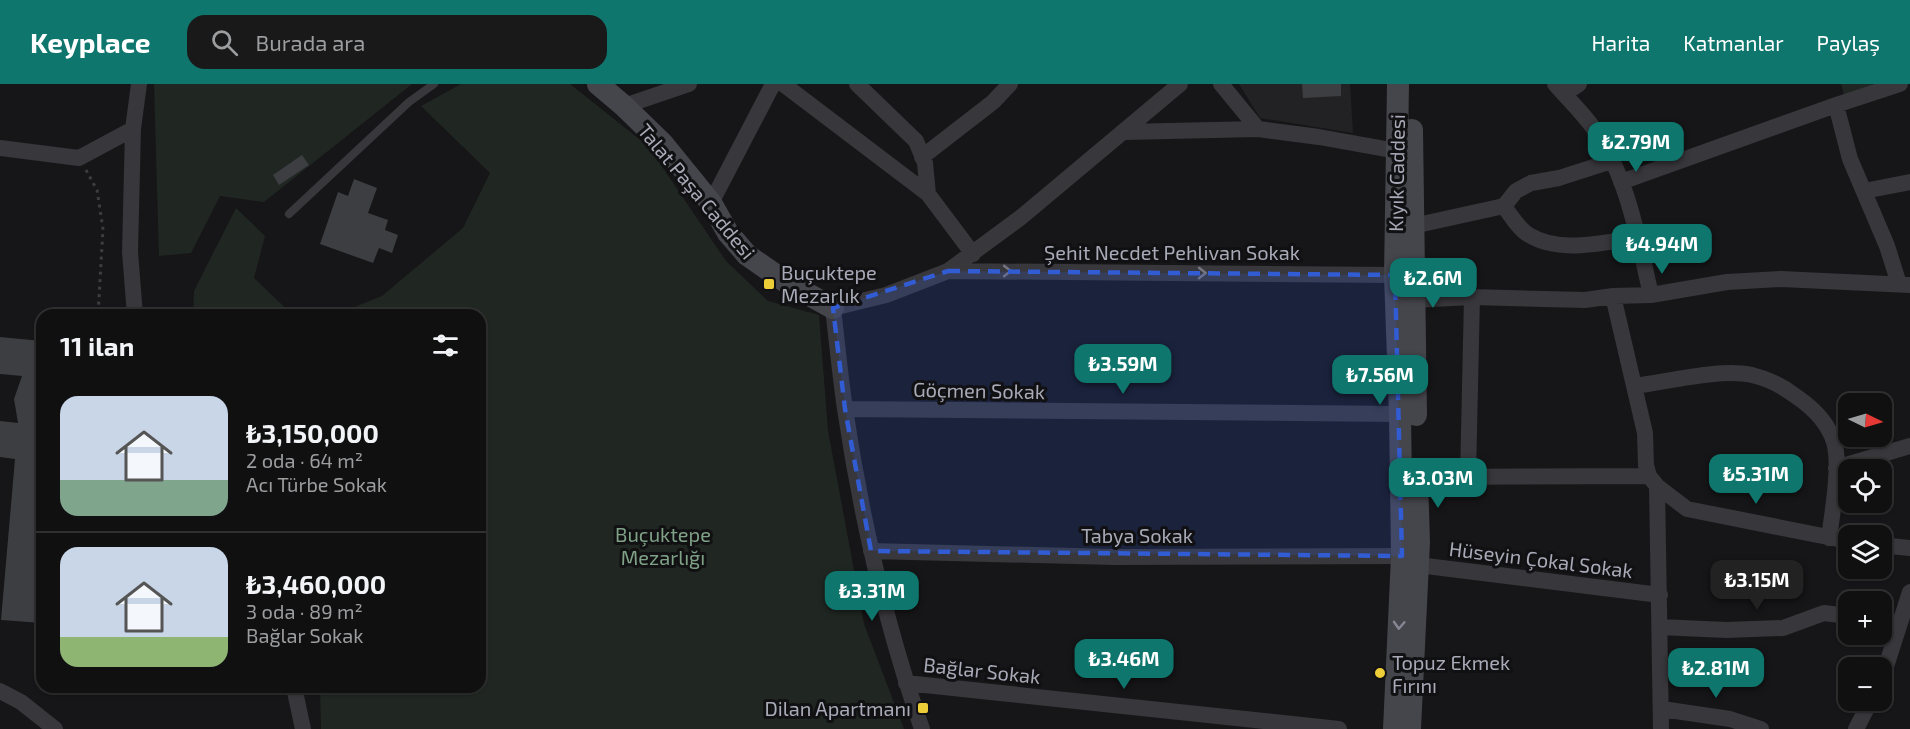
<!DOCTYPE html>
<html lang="tr">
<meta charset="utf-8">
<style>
:root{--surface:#101011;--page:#19191a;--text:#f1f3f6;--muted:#9c9d9f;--line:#303031;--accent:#0f766e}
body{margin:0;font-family:"Exo 2",sans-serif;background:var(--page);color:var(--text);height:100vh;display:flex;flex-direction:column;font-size:22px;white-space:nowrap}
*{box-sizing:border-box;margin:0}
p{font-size:20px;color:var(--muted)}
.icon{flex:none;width:33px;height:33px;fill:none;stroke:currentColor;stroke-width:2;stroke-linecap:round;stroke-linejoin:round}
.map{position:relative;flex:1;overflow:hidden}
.side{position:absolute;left:36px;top:225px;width:450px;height:384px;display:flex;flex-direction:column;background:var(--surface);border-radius:18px;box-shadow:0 2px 4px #0004,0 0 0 2px var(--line)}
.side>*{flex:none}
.needle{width:39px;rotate:95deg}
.controls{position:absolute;left:1838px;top:309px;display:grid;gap:12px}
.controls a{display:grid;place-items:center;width:54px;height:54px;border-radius:12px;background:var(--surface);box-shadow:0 2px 4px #0004,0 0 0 2px var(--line);font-size:30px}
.price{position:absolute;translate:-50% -51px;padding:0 14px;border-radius:12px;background:var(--accent);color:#fff;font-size:20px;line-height:39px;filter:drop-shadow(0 2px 3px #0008)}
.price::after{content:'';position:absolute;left:50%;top:36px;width:18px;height:14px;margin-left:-9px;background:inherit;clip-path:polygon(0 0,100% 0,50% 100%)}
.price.selected{background:#222;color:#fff}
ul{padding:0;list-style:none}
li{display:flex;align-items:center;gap:18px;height:150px;padding:0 24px}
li+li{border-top:2px solid var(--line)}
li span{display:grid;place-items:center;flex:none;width:168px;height:120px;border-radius:18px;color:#555}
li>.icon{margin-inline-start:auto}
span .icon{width:72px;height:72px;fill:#fffc;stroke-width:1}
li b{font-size:26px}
h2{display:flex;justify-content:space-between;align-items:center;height:72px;padding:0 24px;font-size:26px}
header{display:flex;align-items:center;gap:36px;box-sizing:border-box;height:84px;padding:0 30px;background:var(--accent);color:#fff}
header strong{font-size:28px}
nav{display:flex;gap:33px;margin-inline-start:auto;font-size:21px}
.search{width:420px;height:54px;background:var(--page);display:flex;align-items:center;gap:15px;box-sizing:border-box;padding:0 21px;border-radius:18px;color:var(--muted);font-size:22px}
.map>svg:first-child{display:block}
</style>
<header>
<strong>Keyplace</strong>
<div class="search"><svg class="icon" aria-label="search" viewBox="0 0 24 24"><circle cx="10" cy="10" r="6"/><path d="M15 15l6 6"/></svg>Burada ara</div>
<nav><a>Harita</a><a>Katmanlar</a><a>Paylaş</a></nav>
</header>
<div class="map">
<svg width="1910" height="645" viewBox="0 0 1910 645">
<rect width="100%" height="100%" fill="#161517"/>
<path fill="#222224" d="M1239,0H1350L1353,49L1260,34Z"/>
<path fill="#202722" d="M154,0H412L264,118L220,112L191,169L159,172Z
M461,0H570L648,62L726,177L768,217L819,231L828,347L864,540L904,645H321L320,603H480V231H334L382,212L463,144L490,89L421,22Z
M1841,0H1872L1873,6L1845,15Z
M236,124L265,152L254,194L293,231H193L194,207Z"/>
<path fill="#3d3e41" d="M1302,0H1341V12L1303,14Z
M302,71L309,81L279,101L273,91Z
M354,95L377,104L368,129L388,136L385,146L398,151L392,169L379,164L373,179L320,160L338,108L348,112Z
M0,253L42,257V539L1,536L15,375L0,373V337L18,339L14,315L22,292L0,290Z"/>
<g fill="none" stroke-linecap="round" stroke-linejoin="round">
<path stroke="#3d3d43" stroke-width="3" stroke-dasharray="3 4.5" stroke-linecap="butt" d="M86,86L97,106L103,145L98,231"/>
<path stroke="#37373c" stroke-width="8" d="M289,130L409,18L434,0"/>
<path stroke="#37373c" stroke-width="16" d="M783,0L928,110
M857,0L916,57L925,79L928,110L973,170
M1221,0L1258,45
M1555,0C1568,15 1583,29 1594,45C1628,93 1638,155 1651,211
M1564,10L1579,0
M1836,21L1850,75L1887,162L1899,200
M624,22L689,0
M1124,48L1258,45L1319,53L1397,67
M0,64L79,74L133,45
M922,73L993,18L1010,0
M1621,98L1836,21L1900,0
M1864,107L1910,98
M711,119L773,0
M1504,122L1516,107L1531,99L1559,94L1612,77
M1413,142L1504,122C1511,132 1519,145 1529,151C1560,170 1603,158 1637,154
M948,187L1395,191
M1613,212L1645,349L1646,381L1649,392L1657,402L1687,425L1848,457
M1413,216L1472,213L1585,216L1613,212L1651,211L1727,198L1781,195L1910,201
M135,231L130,168L133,45L139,0
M1634,302C1667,298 1720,284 1752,291C1769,295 1784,303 1797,313C1813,324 1828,339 1834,358C1841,380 1832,431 1829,454
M845,325L1400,330
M1836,384L1910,362
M1417,393L1649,392
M1468,393L1472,213
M1657,402L1661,645
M1881,461L1910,464
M871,467L1114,473L1402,472
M1418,481L1660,511
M1881,537L1898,540
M1660,543L1726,546L1783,544L1824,529L1848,532
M1881,598L1910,508
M906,599L1339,645
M294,603L303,645
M0,607L21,618L55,645
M1662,625L1730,635L1761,645
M922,645C886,541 861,433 845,325C840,291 837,258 833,224L886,211L948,187L1020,134L1180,0
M1856,645L1871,616"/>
<path stroke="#45454c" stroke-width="22" d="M598,0L624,22L663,60L711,119L728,149L747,171L786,198L833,224
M1412,46L1416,331
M1394,645L1402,472L1400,330L1395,191L1398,0
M1410,645L1419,458L1417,394"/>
</g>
<defs><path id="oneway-chevron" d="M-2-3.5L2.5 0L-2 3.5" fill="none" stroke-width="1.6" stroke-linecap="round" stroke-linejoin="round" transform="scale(1.5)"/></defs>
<g stroke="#757680">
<use href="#oneway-chevron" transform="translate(1007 187)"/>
<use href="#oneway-chevron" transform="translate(1202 189)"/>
</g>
<use stroke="#858792" href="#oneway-chevron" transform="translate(1399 541) rotate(93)"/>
<path fill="#325cd3" fill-opacity="0.2" stroke="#325cd3" stroke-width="4.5" stroke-dasharray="12 8" stroke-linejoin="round" d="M948,187L1395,191L1402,472L871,467L845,325L833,224Z"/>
<g fill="#edce38" stroke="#111012" stroke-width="2">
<rect x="763" y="194" width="12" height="12" rx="3"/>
<circle cx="1380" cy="589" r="6"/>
<rect x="917" y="618" width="12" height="12" rx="3"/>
</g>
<g text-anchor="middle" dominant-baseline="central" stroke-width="6" stroke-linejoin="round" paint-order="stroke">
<g font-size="20" fill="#a8aab7" stroke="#111012">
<text transform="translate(1396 89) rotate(-89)">Kıyık Caddesi</text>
<text transform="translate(697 107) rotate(50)">Talat Paşa Caddesi</text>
<text x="1172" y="168">Şehit Necdet Pehlivan Sokak</text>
<text transform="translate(979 306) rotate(1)">Göçmen Sokak</text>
<text x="1137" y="451">Tabya Sokak</text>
<text transform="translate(1541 475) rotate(7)">Hüseyin Çokal Sokak</text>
<text transform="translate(982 586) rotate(6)">Bağlar Sokak</text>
</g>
<g font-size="20" fill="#a8aab7" stroke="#111012" text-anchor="start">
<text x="781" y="188">Buçuktepe<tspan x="781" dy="23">Mezarlık</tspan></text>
<text x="1392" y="578">Topuz Ekmek<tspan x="1392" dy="23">Fırını</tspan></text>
<text x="911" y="624" text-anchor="end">Dilan Apartmanı</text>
</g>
<g font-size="20" fill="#7fa287" stroke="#111012">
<text x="663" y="450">Buçuktepe<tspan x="663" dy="23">Mezarlığı</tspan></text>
</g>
</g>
</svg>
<div class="controls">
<a><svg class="needle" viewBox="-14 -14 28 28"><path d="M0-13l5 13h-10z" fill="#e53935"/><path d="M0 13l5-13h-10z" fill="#9c9d9f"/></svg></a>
<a><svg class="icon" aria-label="locate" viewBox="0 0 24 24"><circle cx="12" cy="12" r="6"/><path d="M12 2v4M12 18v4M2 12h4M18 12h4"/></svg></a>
<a><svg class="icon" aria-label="layers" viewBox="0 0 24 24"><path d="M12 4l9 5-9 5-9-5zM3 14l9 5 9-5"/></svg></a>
<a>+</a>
<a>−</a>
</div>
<b class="price" style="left:1636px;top:89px">₺2.79M</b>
<b class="price" style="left:1662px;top:191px">₺4.94M</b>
<b class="price" style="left:1433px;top:225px">₺2.6M</b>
<b class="price" style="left:1123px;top:311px">₺3.59M</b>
<b class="price" style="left:1380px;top:322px">₺7.56M</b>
<b class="price" style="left:1756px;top:421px">₺5.31M</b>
<b class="price" style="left:1438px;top:425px">₺3.03M</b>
<b class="price selected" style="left:1757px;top:527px">₺3.15M</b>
<b class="price" style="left:872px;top:538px">₺3.31M</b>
<b class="price" style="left:1124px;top:606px">₺3.46M</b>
<b class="price" style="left:1716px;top:615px">₺2.81M</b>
<section class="side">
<h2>11 ilan<svg class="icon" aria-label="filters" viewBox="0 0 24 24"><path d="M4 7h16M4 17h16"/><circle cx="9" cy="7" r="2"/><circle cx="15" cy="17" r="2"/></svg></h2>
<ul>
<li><span style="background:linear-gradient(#c9d6e8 70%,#7fa58c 0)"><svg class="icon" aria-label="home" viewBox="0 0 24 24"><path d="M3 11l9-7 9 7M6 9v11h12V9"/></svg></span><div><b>₺3,150,000</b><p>2 oda · 64 m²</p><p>Acı Türbe Sokak</p></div></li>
<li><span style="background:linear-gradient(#c9d6e8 75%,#8fb573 0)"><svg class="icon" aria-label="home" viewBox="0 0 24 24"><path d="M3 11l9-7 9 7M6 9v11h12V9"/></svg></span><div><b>₺3,460,000</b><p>3 oda · 89 m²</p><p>Bağlar Sokak</p></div></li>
</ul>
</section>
</div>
